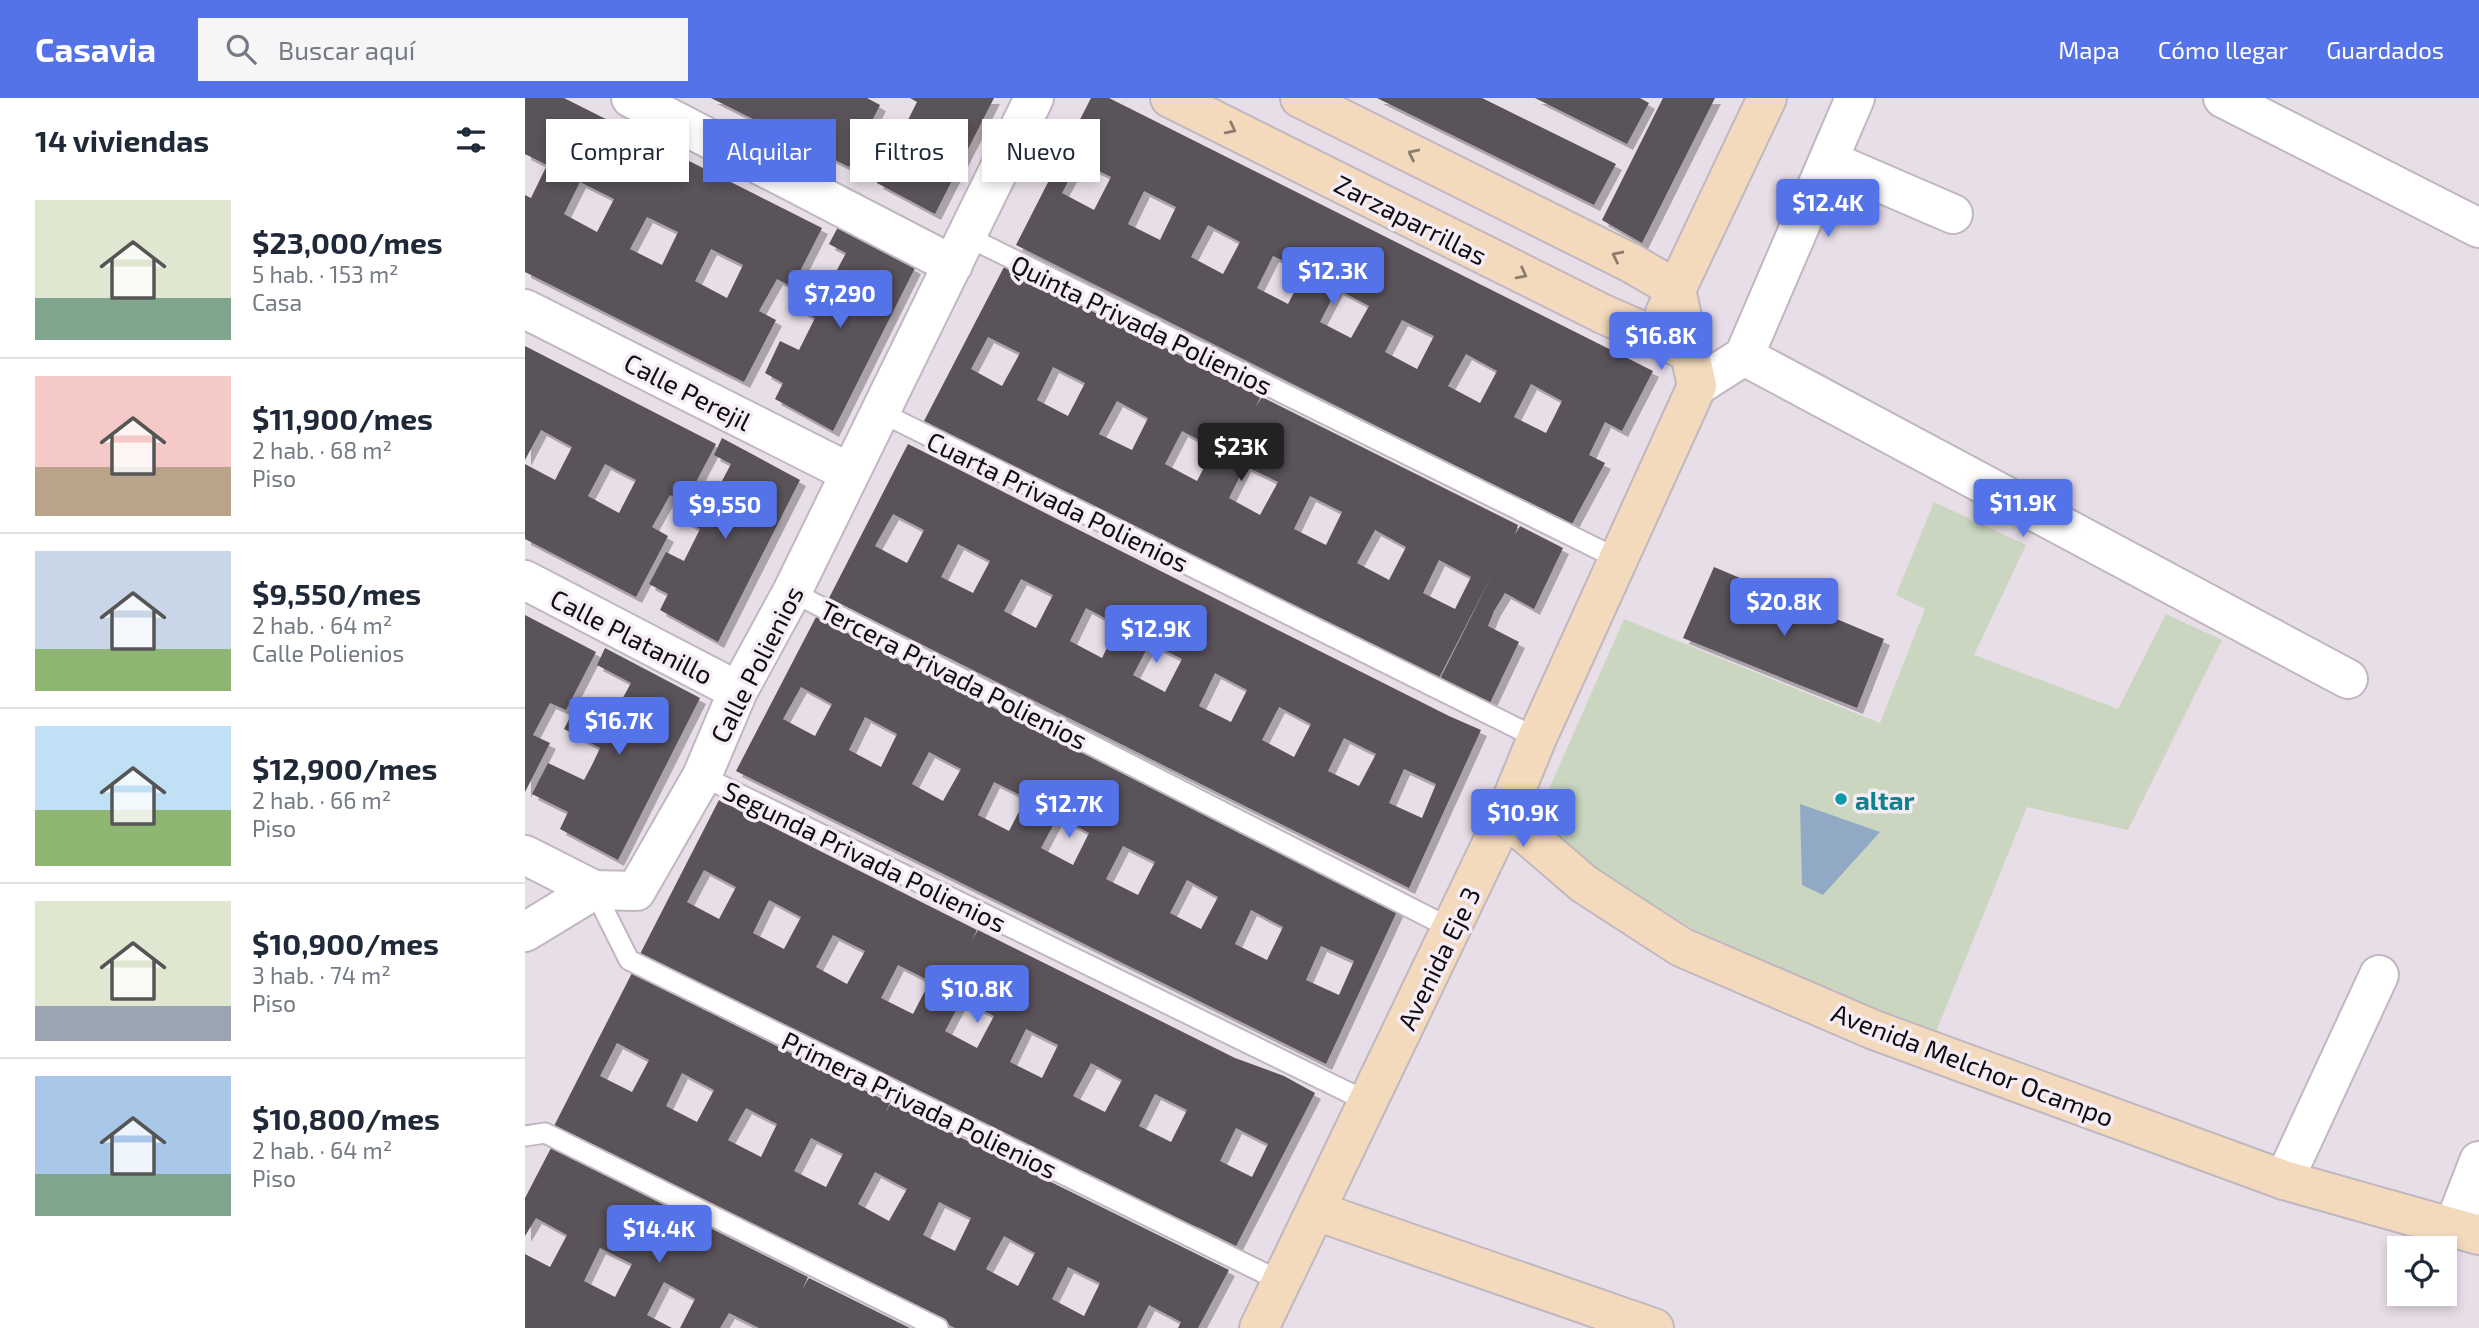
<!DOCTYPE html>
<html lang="es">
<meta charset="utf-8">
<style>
:root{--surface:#fff;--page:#f6f6f7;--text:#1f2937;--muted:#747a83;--line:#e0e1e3;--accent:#5473e8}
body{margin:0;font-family:"Exo 2",sans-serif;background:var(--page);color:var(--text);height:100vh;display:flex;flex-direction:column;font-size:26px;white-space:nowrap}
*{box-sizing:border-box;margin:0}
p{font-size:23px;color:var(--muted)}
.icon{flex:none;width:38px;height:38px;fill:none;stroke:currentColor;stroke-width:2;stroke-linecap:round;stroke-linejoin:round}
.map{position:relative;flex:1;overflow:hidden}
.details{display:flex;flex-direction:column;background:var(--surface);width:525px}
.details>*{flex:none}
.guide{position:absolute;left:21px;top:21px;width:665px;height:63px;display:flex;gap:14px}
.tools{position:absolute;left:1862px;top:1138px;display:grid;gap:14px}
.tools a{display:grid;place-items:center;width:70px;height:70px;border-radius:0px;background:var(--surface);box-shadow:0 4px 10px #0003;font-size:35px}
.price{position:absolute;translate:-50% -60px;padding:0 16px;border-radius:7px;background:var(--accent);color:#fff;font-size:23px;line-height:46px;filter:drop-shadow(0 2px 4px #0008)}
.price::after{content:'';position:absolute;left:50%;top:42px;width:21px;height:16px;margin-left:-10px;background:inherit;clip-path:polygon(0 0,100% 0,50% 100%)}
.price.selected{background:#222;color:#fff}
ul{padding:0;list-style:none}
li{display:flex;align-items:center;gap:21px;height:175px;padding:0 35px}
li+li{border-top:2px solid var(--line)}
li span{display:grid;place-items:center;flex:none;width:196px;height:140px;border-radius:0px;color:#555}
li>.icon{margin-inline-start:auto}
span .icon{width:84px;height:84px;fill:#fffc;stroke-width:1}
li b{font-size:30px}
h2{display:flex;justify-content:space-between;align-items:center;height:84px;padding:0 35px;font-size:30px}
.pill{padding:0 24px;border-radius:0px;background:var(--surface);box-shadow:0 4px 10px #0003;font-size:24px;line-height:63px}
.pill.selected{background:var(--accent);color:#fff}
header{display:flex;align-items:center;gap:42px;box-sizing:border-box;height:98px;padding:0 35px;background:var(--accent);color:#fff}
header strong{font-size:33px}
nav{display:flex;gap:38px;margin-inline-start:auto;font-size:24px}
.search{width:490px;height:63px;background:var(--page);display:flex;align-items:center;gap:18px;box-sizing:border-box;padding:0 24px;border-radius:0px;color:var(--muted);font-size:26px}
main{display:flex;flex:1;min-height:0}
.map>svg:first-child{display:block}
</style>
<header>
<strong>Casavia</strong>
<div class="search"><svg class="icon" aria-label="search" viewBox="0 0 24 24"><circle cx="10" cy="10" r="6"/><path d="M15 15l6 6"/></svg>Buscar aquí</div>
<nav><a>Mapa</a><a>Cómo llegar</a><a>Guardados</a></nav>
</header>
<main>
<section class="details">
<h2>14 viviendas<svg class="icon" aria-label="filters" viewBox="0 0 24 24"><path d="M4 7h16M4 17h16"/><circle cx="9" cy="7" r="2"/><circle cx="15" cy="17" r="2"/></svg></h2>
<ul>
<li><span style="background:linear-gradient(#dfe7d0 70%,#7fa58c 0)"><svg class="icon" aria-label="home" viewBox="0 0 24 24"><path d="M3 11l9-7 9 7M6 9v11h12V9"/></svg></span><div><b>$23,000/mes</b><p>5 hab. · 153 m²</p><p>Casa</p></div></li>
<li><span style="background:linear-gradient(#f6c9c9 65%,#b9a48a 0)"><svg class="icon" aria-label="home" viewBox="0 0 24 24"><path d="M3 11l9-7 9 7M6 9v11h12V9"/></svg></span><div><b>$11,900/mes</b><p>2 hab. · 68 m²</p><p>Piso</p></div></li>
<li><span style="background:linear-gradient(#c9d6e8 70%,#8fb573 0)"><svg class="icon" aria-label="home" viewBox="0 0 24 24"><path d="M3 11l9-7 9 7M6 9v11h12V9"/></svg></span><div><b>$9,550/mes</b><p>2 hab. · 64 m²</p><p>Calle Polienios</p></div></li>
<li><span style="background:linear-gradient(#bfe0f5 60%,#8fb573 0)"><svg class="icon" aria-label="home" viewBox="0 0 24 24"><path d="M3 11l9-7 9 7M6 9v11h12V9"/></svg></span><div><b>$12,900/mes</b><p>2 hab. · 66 m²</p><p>Piso</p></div></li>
<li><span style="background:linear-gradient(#dfe7d0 75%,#9aa5b1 0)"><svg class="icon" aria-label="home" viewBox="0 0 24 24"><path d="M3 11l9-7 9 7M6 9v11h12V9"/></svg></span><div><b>$10,900/mes</b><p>3 hab. · 74 m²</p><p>Piso</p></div></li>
<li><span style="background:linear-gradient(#a9c7e8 70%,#7fa58c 0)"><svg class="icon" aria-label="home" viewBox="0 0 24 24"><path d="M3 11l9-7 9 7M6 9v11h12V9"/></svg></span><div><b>$10,800/mes</b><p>2 hab. · 64 m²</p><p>Piso</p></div></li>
</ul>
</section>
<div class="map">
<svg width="1954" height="1230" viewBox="0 0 1954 1230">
<defs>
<filter id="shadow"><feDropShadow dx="6" dy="6" stdDeviation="0" flood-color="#0004"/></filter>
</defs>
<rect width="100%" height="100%" fill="#e8dee8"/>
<path fill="#cad6c0" d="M1409,404L1501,447L1449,557L1593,611L1641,516L1697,542L1603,732L1502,709L1410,936L1335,906L1166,830L1072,772L1013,716L1099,521L1355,625L1400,511L1371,497Z"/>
<path fill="#92a9c5" d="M1275,706L1355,734L1298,797L1277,787Z"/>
<path fill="#5a525a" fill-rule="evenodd" filter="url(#shadow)" d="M0,0H39L297,130L267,189L252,181L234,213L251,222L219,284L0,174V97L6,100L22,67L0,56ZM55,84L89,101L72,134L39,116ZM122,119L153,134L137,167L105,151ZM186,151L218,167L202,200L170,183Z
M186,0H342L355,7L324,69Z
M385,0H469L410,116L352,85L360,68L342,58L357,26L376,36L392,4Z
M566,0H584L1128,273L1097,333L1080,324L1064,357L1080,365L1047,426L491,147ZM554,63L586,79L569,112L537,95ZM619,93L651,109L635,142L603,126ZM683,127L715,144L698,176L666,159ZM748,158L780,173L763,206L732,190ZM812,191L844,208L826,240L795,224ZM877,222L909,238L892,271L860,254ZM941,256L972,273L955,305L923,288ZM1006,286L1037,303L1021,335L989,319Z
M852,0H957L1091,66L1069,107Z
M1010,0H1115L1124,5L1102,46Z
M1138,0H1190L1117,145L1077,122Z
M313,129L390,170L308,333L250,301L258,285L240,275L255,243L274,252L290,220L272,210L287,178L304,187L321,155L304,146Z
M479,169L736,298L730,310L737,299L993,427L990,437L995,428L1038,450L1009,511L980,495L969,513L963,528L994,544L964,607L915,581L968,475L914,580L399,323ZM463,239L495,255L477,288L446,271ZM528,269L560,285L543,318L512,302ZM592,303L623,320L607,352L574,336ZM657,333L689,350L672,383L640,366ZM720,368L753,384L735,417L704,400ZM785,398L817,414L801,447L769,431ZM850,432L881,449L864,482L832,465ZM914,462L946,479L930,511L898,495Z
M0,248L191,346L160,405L145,397L127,429L143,438L111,499L0,441V366L30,382L47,349L16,332L0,362ZM80,366L111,382L94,415L63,398Z
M197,340L275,382L193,544L135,512L143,496L124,486L141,454L159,463L175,431L157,421L173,389L189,398L206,366L189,357Z
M383,346L924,618L956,632L884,790L304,500ZM368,416L399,432L382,465L350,448ZM433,446L465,463L448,495L416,479ZM496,481L528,497L511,530L479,513ZM561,510L593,527L577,560L545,543ZM625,545L657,561L640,594L608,577ZM690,575L722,592L706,624L674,608ZM754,609L786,626L769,659L737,642ZM819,640L851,656L834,688L803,673ZM879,671L911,686L897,720L864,705Z
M1189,469L1359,541L1332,610L1158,540Z
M0,517L71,554L41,612L25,605L8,637L25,645L0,694Z
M291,519L874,809L801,966L211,673ZM276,589L307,606L290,638L258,621ZM340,619L372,636L356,669L324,652ZM404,654L436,671L418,703L387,686ZM469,684L501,700L484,733L453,717ZM533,718L564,735L548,767L516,750ZM598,748L630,764L613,797L581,781ZM662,782L693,799L676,831L645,815ZM726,812L758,829L742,862L710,846ZM796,848L829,863L814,897L781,882Z
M80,550L175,600L93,762L35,731L43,714L7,696L23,665L59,682L67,667L75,650L39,631L55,600L89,616L106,585L72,567Z
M194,702L452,832L446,844L453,832L710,960L759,978L790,995L711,1148L677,1131L630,1114L115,856ZM179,772L211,789L194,821L162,804ZM244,802L276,819L259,851L228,835ZM308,837L340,853L322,886L291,869ZM373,867L405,883L388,916L356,900ZM437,901L469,918L452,950L420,933ZM501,931L533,947L517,980L485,964ZM566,965L597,982L580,1014L548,998ZM630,996L662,1012L646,1044L614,1028ZM711,1030L743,1046L727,1079L695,1063Z
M107,875L365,1005L359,1017L366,1005L704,1172L673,1230H653L656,1224L624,1207L612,1230H430L28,1030ZM92,945L124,962L107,994L75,978ZM157,975L189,992L172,1024L141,1008ZM221,1010L252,1026L236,1059L203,1042ZM286,1040L318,1056L301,1089L269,1073ZM350,1074L382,1091L364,1123L333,1106ZM414,1104L446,1120L430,1153L398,1137ZM479,1138L510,1155L493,1188L461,1171ZM543,1169L575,1185L559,1218L527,1201Z
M26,1050L283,1179L277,1192L284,1180L385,1230H234L204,1215L195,1230H155L170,1201L139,1184L122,1217L147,1230H0V1156L25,1169L42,1137L11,1120L0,1138V1100ZM75,1150L107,1166L90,1199L59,1183Z"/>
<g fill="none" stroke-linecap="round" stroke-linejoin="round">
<defs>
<path id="lane" d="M443,139L1093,461
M355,314L1012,640
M267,494L927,831
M177,678L843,1004
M69,792L104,862L757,1184
M0,1038L20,1035L413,1230"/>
<path id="street" d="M106,0L428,167
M1698,0L1954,130
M1305,63L1428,116
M0,211L325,375
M1219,258L1330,0
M1172,288L1219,258L1823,581
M0,482L213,593
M0,757L69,792
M0,834L69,792L111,793L177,678L213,593L267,494L509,0
M1759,1082L1854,877
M1928,1130L1954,1063"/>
<path id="secondary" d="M645,0L1078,216L1165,254
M1140,215L1242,0
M980,718L1059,786L1156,849L1349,932L1759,1082L1954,1137
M791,1113L1129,1230
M734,1230L980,718L1012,640L1172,288L1151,191L1106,165L775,0"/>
</defs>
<use href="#lane" stroke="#c0b7c0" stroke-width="23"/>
<use href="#street" stroke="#c0b7c0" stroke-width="42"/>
<use href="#secondary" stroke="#c0b7c0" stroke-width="42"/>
<use href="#lane" stroke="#fff" stroke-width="19"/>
<use href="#street" stroke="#fff" stroke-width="38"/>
<use href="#secondary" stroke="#f3dabc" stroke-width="38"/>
</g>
<defs><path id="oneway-chevron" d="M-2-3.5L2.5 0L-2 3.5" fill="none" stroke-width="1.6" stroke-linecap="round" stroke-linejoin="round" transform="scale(1.75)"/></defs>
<g stroke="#8c7d6e">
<use href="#oneway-chevron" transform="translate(706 31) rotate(27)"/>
<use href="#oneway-chevron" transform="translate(888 56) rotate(-154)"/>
<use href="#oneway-chevron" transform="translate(1092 158) rotate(-154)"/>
<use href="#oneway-chevron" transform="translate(997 176) rotate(27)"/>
</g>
<circle fill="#0f9aa8" stroke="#f5ecf5" stroke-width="2.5" cx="1316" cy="701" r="7"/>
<g text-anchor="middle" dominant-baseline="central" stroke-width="7" stroke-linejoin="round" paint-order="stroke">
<g font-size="26" fill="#0f0c0f" stroke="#f5ecf5">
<text transform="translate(886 121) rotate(27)">Zarzaparrillas</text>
<text transform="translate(617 226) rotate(26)">Quinta Privada Polienios</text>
<text transform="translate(163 293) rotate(27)">Calle Perejil</text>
<text transform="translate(533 403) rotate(26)">Cuarta Privada Polienios</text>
<text transform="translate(107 538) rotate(27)">Calle Platanillo</text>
<text transform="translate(231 566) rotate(-63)">Calle Polienios</text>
<text transform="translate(429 576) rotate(27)">Tercera Privada Polienios</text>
<text transform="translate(340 758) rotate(26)">Segunda Privada Polienios</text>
<text transform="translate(913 860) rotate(-64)">Avenida Eje 3</text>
<text transform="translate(1448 966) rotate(21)">Avenida Melchor Ocampo</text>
<text transform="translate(395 1006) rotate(26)">Primera Privada Polienios</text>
</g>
<g font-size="26" font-weight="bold" fill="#0d838f" stroke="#f5ecf5" text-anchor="start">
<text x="1330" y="701">altar</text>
</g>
</g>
</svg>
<div class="tools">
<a><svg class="icon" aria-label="locate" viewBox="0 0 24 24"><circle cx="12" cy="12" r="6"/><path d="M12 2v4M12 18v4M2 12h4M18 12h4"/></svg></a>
</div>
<b class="price" style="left:1303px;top:141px">$12.4K</b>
<b class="price" style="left:808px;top:209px">$12.3K</b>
<b class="price" style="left:315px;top:232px">$7,290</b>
<b class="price" style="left:1136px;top:274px">$16.8K</b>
<b class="price selected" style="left:716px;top:385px">$23K</b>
<b class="price" style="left:1498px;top:441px">$11.9K</b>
<b class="price" style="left:200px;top:443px">$9,550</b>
<b class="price" style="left:1259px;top:540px">$20.8K</b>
<b class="price" style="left:631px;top:567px">$12.9K</b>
<b class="price" style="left:94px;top:659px">$16.7K</b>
<b class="price" style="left:544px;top:742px">$12.7K</b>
<b class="price" style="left:998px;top:751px">$10.9K</b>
<b class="price" style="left:452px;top:927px">$10.8K</b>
<b class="price" style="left:134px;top:1167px">$14.4K</b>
<div class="guide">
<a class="pill">Comprar</a>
<a class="pill selected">Alquilar</a>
<a class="pill">Filtros</a>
<a class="pill">Nuevo</a>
</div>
</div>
</main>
